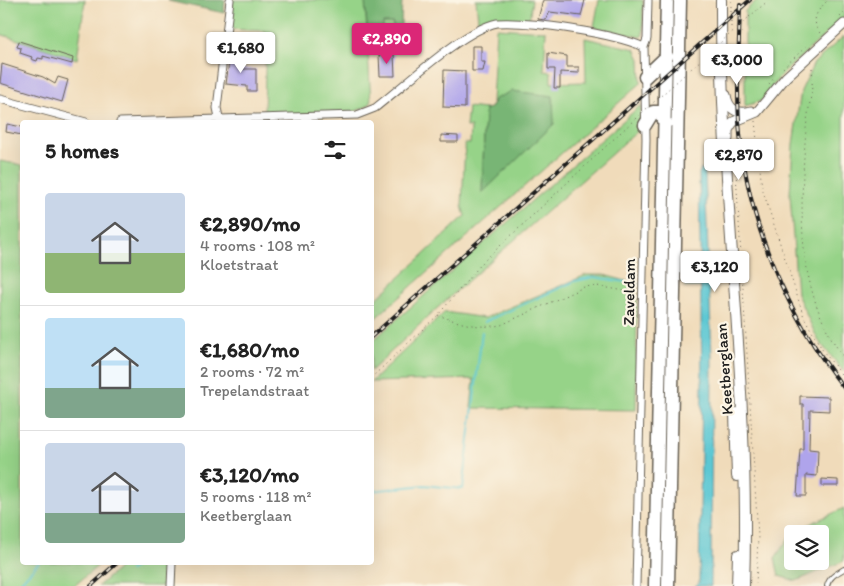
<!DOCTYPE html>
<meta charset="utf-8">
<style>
:root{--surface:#fff;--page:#f2f2f2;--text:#222;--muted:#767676;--line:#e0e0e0;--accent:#db2777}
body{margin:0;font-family:Itim,sans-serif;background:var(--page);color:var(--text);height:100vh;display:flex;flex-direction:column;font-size:19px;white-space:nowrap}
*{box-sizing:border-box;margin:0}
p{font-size:16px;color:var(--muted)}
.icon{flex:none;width:28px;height:28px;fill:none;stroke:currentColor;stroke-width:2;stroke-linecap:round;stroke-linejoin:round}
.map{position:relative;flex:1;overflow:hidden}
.drawer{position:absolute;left:20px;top:120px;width:354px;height:445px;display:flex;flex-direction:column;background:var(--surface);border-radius:5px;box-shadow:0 5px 20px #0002}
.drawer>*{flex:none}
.controls{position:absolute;left:784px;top:525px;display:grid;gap:10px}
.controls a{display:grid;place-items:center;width:45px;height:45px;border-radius:5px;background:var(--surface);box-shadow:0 5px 20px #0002;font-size:25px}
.price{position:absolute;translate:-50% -42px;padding:0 11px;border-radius:5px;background:#fff;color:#222;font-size:16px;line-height:32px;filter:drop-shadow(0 1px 2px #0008)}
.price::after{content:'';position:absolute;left:50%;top:30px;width:15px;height:11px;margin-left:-8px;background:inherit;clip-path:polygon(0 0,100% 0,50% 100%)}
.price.current{background:var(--accent);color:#fff}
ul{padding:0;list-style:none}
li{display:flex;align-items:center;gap:15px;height:125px;padding:0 25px}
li+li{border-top:1px solid var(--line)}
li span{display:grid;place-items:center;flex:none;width:140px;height:100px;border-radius:5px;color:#555}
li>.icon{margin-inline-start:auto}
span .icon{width:60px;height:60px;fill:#fffc;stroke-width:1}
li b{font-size:21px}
h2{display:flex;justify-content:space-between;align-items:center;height:60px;padding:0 25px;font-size:21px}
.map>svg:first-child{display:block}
</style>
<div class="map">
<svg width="844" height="586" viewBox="0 0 844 586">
<rect width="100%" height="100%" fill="#fcf5e5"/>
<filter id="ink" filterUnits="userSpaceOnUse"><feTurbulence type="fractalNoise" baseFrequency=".02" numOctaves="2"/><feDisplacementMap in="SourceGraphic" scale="10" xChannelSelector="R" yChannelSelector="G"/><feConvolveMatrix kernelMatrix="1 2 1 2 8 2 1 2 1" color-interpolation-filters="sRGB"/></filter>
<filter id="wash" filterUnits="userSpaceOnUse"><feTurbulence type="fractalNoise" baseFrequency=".0096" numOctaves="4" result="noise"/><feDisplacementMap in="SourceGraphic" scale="20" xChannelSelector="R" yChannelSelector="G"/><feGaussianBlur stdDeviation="1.12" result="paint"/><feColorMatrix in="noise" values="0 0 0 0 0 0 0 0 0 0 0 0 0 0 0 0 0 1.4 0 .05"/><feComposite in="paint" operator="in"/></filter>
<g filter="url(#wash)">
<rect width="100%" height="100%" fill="#f0dbba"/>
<path fill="#96d388" stroke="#597852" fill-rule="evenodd" d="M0,0H85L77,59L0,34Z
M233,0H365L371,103C352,121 291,115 264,116L266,31L229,29Z
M476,0H532L529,22L478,20Z
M599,0H643V34L641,37L594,27Z
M757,0H844V18L782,74L761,101L745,106V11Z
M382,23H393V50H376L375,39Z
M496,28L546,31L544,71L551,72V83L586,82L585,38L635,49L640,59L641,83L371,322V304L465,216L462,206L465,143L470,144L471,127H466L468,107L485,109L482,192L495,99L492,103Z
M844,36V372L818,340L797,294L790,194L793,144L801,91L814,63Z
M641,105L640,129L434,311L371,371V342Z
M0,161L22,165V562L101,563L74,586H0Z
M586,275H604L637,284L636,410L471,408L474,379L371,382L445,312L485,318Z
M844,508V561L796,581L779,576L775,558L793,532ZM792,534H820V561H792Z
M125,563H168V586H98Z"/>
<path fill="#78b574" stroke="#4a6848" d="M225,0L224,13L168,1V0Z
M365,0H402L400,51L393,50V23H383V39H376V53H369Z
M512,91L553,96L554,124L482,193L485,109L490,108L495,99Z"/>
<path fill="#5bc7d3" stroke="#3c7278" d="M701,169L705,171L712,357L711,586H695L699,582L702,385L699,173Z"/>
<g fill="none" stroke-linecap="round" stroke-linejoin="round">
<path stroke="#5bc7d3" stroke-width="2" d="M686,286H703
M484,322L575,281L594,277L638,284
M371,491L424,485L463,489L482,332
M130,571L140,562
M17,586L39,562"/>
</g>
<g id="blocks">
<path fill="#afa4eb" d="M543,0H585L581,16L550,12L545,20L538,19Z
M19,41L73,58L72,64L43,56V59L38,58L37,61L31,59L32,57L20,53L21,48L17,47Z
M472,46H481V62H485L483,71H472Z
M240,53V69H256V91H247V86L226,84L230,54Z
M548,53L567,56V67H579V73L560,72V88H554L555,69H548Z
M394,54L395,76H380L379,55Z
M2,64L43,77L55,84L58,77L68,80L62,102L0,83Z
M444,70L465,71V108L443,107Z
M7,124L22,127V135L6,132Z
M441,135L458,136V142H441Z
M800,396L829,397V411L810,410L809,449L818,450L817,476L806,475V496H797L800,449H803V404H800Z
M822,479L838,480V486H822Z"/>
</g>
</g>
<g filter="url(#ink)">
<use href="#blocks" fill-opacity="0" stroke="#665f53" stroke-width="1"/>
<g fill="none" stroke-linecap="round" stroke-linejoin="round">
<defs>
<path id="service" d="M827,586C829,577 837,573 844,569"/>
<path id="minor" d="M0,99L86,122
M120,122L357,115L375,108C405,85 463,30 497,23C531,21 612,33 644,47
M220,122L217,108L230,0
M171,586L172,562
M636,586L646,139L644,47L647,39L648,0"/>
<path id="tertiary" d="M726,95C728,109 737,115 751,111
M728,139V130L733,122L757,112L786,77L844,24"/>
<path id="secondary" d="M721,0C720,196 751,390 744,586
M735,413L737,476
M737,586L738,555"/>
<path id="motorway" d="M645,77L667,56
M645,125L653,112H659L666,123
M655,586L667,0
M668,586L680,0"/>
</defs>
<use href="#service" stroke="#665f53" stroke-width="6"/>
<use href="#minor" stroke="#665f53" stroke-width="9"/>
<use href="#tertiary" stroke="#665f53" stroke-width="11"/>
<use href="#secondary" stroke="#665f53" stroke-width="12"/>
<use href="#motorway" stroke="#665f53" stroke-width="15"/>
<path stroke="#665f53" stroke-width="1" stroke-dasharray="1 4" stroke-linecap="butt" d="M749,17L769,0
M840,17L844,13
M731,27V0
M820,33C810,19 817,11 828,0
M783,68L809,44
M812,68C814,88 808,109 806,129C800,210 794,288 844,358
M769,84L775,77
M755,121L762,188L804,317L823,351L844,378
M736,173L758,536L756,586
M438,315C459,323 479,329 501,325L584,287L597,286L636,293
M371,378L438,315L483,262L635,119"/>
<use href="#service" stroke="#fff" stroke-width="4"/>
<use href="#minor" stroke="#fff" stroke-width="7"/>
<use href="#tertiary" stroke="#fff" stroke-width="9"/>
<use href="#secondary" stroke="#fff" stroke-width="10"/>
<use href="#motorway" stroke="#fff" stroke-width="12"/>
<defs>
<path id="rail" d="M740,5C739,48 736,91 740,134C749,226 787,315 844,388
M371,337L750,0
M91,586L118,562"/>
</defs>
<use href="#rail" stroke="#1c1c1c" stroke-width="4"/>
<use href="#rail" stroke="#fcf5e5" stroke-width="2" stroke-dasharray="5.5" stroke-linecap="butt"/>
<path stroke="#665f53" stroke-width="1" stroke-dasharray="1 4" stroke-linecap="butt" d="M635,119L749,17"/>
</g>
</g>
<g text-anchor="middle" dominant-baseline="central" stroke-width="4.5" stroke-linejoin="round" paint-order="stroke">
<g font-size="16" fill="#1c1c1c" stroke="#fcf5e5">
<text transform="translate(629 292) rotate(-89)">Zaveldam</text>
<text transform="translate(724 369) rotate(-94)">Keetberglaan</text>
</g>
</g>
</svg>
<div class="controls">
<a><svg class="icon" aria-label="layers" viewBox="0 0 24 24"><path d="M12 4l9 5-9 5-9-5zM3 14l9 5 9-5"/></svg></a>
</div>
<b class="price current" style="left:387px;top:65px">€2,890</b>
<b class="price" style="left:241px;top:74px">€1,680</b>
<b class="price" style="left:737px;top:86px">€3,000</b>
<b class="price" style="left:739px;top:181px">€2,870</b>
<b class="price" style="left:715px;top:293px">€3,120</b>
<section class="drawer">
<h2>5 homes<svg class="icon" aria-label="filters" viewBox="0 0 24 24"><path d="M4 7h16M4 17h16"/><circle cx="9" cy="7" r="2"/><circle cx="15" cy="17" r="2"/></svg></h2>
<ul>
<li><span style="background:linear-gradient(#c9d6e8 60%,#8fb573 0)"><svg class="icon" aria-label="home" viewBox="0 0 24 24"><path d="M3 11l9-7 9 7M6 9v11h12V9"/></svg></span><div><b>€2,890/mo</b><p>4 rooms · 108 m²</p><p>Kloetstraat</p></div></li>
<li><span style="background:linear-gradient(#bfe0f5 70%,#7fa58c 0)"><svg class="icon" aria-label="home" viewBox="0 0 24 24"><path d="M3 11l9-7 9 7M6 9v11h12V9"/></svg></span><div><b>€1,680/mo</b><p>2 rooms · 72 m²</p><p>Trepelandstraat</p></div></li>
<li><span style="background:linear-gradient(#c9d6e8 70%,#7fa58c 0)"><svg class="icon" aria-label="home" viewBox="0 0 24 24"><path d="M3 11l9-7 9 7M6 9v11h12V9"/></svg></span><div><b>€3,120/mo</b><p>5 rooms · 118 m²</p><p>Keetberglaan</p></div></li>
</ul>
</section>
</div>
